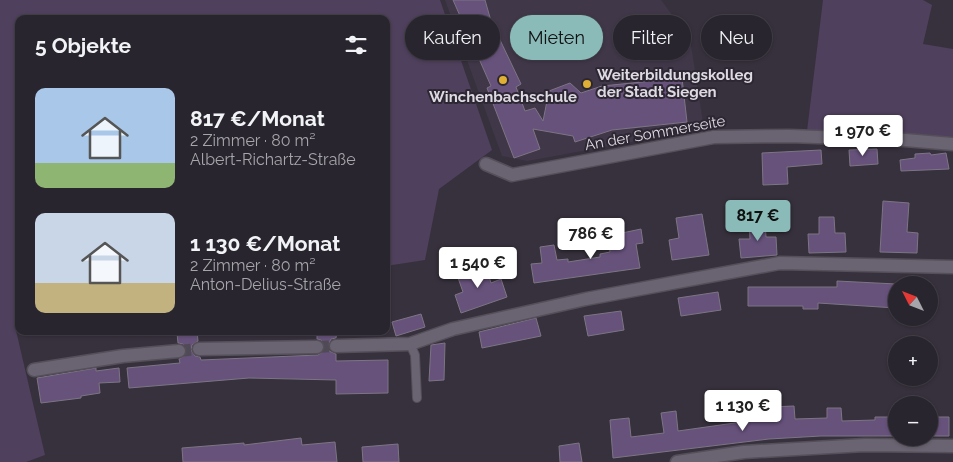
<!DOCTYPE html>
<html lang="de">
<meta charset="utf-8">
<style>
:root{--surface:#29252e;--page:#35313a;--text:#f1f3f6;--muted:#a5a5aa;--line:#45424a;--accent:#8bbbb9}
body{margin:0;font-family:Raleway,sans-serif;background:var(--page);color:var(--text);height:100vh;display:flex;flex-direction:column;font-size:19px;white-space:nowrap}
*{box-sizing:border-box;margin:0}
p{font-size:16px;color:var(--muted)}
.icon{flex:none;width:28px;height:28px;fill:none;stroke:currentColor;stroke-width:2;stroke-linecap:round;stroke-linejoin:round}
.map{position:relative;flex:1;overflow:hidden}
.details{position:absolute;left:15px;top:15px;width:375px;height:320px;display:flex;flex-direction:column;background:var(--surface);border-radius:10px;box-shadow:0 1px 4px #0004,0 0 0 1px var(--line)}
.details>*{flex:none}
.top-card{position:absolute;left:405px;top:15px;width:472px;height:45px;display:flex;gap:10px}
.needle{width:32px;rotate:312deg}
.controls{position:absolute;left:888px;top:276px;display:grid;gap:10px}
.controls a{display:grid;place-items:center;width:50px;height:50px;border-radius:50%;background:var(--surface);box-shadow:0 1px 4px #0004,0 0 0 1px var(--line);font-size:25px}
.price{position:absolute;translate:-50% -42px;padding:0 11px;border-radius:5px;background:#fff;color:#222;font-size:16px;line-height:32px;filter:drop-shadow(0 1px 2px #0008)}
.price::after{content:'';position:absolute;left:50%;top:30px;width:15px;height:11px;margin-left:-8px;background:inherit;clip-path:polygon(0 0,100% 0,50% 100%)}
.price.on{background:var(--accent);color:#111}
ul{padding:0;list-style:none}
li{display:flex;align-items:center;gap:15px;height:125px;padding:0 20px}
li span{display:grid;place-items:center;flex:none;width:140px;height:100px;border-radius:10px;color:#555}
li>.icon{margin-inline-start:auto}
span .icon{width:60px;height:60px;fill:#fffc;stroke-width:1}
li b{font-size:21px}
h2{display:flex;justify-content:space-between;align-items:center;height:60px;padding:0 20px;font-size:21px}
.tag{padding:0 18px;border-radius:22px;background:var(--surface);box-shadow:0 1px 4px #0004,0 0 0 1px var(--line);font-size:18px;line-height:45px}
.tag.on{background:var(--accent);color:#111}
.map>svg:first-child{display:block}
</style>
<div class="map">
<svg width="953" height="462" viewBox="0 0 953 462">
<rect width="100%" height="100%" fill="#37313d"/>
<path fill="#403749" d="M445,0H661L690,39L704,129L527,161L502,156Z"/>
<path fill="#4f405d" d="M0,0H440L492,150L439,189L425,260L386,266V19H19V321L14,322L45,455L26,462H0Z
M823,0H923L932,5L923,44L953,49V137L807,131Z"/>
<path fill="#67527c" stroke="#7c7583" d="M453,0H485L491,21L521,84L516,87L525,111L535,108L543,121L549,91L570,83L581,93L602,86L682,78L687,122L612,130L575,142L573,136L533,129L540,149L514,158L487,88L491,86Z
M877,149L878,164L850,166L849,150Z
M821,150L822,164L787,167L788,184L763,185L762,153Z
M930,153L931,155L946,153L949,169L901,171L900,160L915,158V154Z
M883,201L909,203L907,232L918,233L917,253L880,252Z
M702,214L709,255L672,260L669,240L679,238L676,218Z
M819,217H834L835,233H845L846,252L809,253L808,234H819Z
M765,221L766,237H776L777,255L741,258L739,239H750L749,222Z
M641,229L643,243L636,244L640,268L534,283L531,264L542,263L540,247L554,245L557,260L568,259V262L600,257V254L610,252L608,236Z
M469,267L471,272L486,267L491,283L501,279L507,297L461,313L455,295L463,292L456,272Z
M837,281L896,284V308L818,303V309H803V306H748V287H837Z
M718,292L721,310L681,316L678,298Z
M621,311L624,330L588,336L584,316Z
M421,314L425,327L396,336L392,322Z
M536,318L541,336L482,348L479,332Z
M197,331L198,341L192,345L191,350L195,356L200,357L201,360L318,355L324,351L325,346L321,340L317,339V331H337L336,338L331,339L328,346L329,351L336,354V361L388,360V393L336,394V380L249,378L129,388L127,368L180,363L179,359L186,355L187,350L183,344L178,343L177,333Z
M445,343L444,380L429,381L431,345Z
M96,368V371L119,368L120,382L99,383L100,393L81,396V398L41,403L37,378Z
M794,406L795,419L827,418V408H841L842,421L875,420V417H895V436H821L769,439L613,458L610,420L629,418L631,437L664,433L661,413L676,411L678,431L770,418L769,407Z
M929,417H949V436H929Z
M301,438L302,445L335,442L337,462H183L182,448L244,443V445Z
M579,443L582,462H560L559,446Z
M398,444L399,462H363L362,447Z"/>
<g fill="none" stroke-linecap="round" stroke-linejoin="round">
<path stroke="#504a56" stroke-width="12" stroke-dasharray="12 6" stroke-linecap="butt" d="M317,347L336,346
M179,351L199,349"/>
<defs>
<path id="service" d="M410,344L415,355L417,398"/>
<path id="minor" d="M486,164L512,175L714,137L789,136L905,140L953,144
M336,346L410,344L453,329L586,299L780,263L953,267
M199,349L317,347
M34,370L123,356L179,351
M677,462L744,452L865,445L953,446"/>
</defs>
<use href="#service" stroke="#544f59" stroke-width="10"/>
<use href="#minor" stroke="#544f59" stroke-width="15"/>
<use href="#service" stroke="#6a6371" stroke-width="8"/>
<use href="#minor" stroke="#6a6371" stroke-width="12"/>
</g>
<g fill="#dfb034" stroke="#2d2733" stroke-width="2">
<circle cx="503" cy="80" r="5"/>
<circle cx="587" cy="84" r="5"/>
</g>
<g text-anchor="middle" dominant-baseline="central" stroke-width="4" stroke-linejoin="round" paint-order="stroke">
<g font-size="15" font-weight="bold" fill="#dedae2" stroke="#2d2733" text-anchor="start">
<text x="597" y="75">Weiterbildungskolleg<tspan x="597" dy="17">der Stadt Siegen</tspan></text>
<text x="503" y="97" text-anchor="middle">Winchenbachschule</text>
</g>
<g font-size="15" fill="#dedae2" stroke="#2d2733">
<text transform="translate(655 133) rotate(-10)">An der Sommerseite</text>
</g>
</g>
</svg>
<div class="controls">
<a><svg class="needle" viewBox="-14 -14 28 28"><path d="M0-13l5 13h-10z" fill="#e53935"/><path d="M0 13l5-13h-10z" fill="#a5a5aa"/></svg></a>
<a>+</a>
<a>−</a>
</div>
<b class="price" style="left:863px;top:157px">1 970 €</b>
<b class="price on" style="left:758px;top:242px">817 €</b>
<b class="price" style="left:591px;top:260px">786 €</b>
<b class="price" style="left:478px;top:289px">1 540 €</b>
<b class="price" style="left:743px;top:432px">1 130 €</b>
<div class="top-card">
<a class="tag">Kaufen</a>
<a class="tag on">Mieten</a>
<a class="tag">Filter</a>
<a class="tag">Neu</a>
</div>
<section class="details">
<h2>5 Objekte<svg class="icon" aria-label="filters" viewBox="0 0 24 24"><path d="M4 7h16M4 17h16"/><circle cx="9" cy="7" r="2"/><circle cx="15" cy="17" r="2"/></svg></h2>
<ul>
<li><span style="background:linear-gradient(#a9c7e8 75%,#8fb573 0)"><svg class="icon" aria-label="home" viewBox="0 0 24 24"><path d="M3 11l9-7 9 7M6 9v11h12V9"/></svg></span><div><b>817 €/Monat</b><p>2 Zimmer · 80 m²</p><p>Albert-Richartz-Straße</p></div></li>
<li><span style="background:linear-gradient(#c9d6e8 70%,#c2b280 0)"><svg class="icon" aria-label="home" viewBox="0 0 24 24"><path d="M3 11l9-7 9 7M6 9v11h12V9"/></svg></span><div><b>1 130 €/Monat</b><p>2 Zimmer · 80 m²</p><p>Anton-Delius-Straße</p></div></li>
</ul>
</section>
</div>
